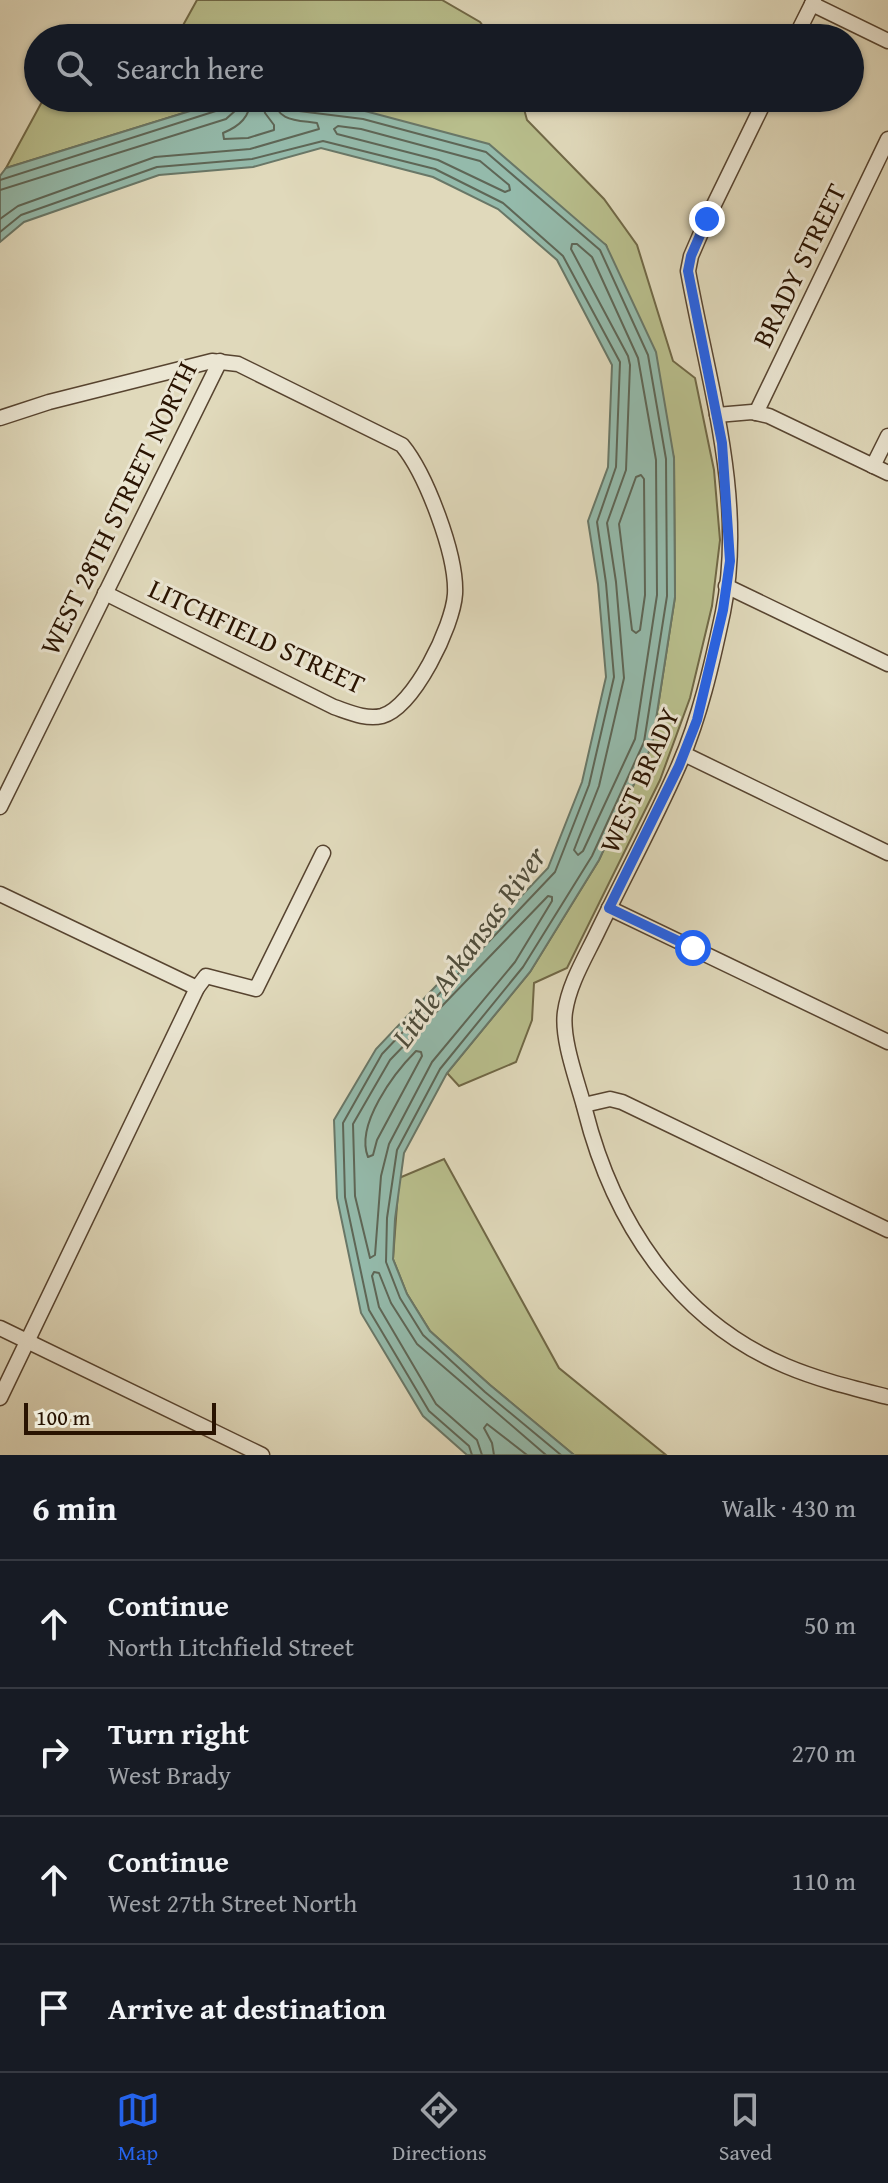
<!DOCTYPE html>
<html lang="en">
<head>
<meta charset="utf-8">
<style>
  body { margin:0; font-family:"Gentium Book Plus",serif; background:#20242c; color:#f1f3f6 }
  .scale { position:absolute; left:24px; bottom:20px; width:192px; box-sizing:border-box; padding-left:8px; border:4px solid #291301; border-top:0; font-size:22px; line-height:28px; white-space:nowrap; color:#291301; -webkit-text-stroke:6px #ebe6d3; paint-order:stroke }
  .stop { position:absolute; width:24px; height:24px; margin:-18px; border:6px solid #2563eb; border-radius:50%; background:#fff }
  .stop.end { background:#2563eb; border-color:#fff; box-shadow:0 2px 8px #0008 }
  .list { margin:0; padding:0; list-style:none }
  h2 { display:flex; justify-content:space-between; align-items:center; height:104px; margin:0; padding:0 32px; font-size:34px }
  h2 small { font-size:26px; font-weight:400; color:#9ea1a6 }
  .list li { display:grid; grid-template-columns:52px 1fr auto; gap:24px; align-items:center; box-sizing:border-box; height:128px; padding:0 32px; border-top:2px solid #363941 }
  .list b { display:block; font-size:30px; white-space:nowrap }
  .list p { margin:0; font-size:26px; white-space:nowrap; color:#9ea1a6 }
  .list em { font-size:26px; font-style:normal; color:#9ea1a6 }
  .icon { flex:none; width:44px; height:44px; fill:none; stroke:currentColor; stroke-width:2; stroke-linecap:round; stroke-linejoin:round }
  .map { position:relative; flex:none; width:888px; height:1455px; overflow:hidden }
  .search { position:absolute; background:#171b24; box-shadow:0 2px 6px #0004; left:24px; right:24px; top:24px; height:88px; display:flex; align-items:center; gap:20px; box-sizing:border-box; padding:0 28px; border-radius:44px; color:#9ea1a6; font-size:30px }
  .sheet { height:616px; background:#171b24 }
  nav { display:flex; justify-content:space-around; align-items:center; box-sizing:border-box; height:112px; border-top:2px solid #363941; background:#171b24; font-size:22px; color:#9ea1a6 }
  nav a { display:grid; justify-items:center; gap:4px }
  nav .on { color:#2563eb }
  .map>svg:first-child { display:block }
</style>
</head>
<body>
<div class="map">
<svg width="888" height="1455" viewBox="0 0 888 1455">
  <rect width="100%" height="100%" fill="#e0d9bb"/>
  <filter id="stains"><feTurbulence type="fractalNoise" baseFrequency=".0025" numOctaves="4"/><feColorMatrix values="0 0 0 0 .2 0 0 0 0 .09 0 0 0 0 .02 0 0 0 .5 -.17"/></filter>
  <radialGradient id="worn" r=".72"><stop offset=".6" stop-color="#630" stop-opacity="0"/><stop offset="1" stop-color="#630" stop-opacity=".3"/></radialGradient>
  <g fill="#b8be8c" stroke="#706846" stroke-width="2">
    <path d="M197,0H442L480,22L492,38H176Z"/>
    <path d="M44,98H232L6,168Z"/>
    <path d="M264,98H521L527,120L604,199L637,245L673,361L695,378L714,470L720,540L712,606L690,698L660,780L567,968L534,983L532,1020L516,1062L459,1086L447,1073L530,972L599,860L652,745L675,597L674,458L606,245L365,111Z"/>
    <path d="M444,1159L559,1368L666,1455H574L490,1385L430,1331L407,1294L393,1259L399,1178Z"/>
  </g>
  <path fill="#94baab" stroke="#697767" stroke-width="2" d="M232,98H264L365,111L489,144L606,245L656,352L674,458L675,597L652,745L599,860L530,972L447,1073L404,1153L395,1219L393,1259L407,1294L430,1331L490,1385L574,1455H467L423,1416L361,1313L337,1198L334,1120L376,1049L548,868L582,782L606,677L598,584L588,521L608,467L612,365L557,260L498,209L433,177L321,148L253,167L159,175L24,222L0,242V176L6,168Z"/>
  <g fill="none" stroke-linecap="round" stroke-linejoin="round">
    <g stroke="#5e6656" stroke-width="2">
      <path d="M251,98C250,117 240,126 223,133L224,139L248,138L274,130V125L265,113L262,98"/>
      <path d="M284,98L286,105L291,110L363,119L486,152L600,250L648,355L666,459L667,596L644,742L592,856L523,967L440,1069L397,1150L387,1218L386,1262L400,1298L423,1335L485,1392L561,1455"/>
      <path d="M338,126L361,129L480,161L509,185L510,190L505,192L438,160L337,134L334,129Z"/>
      <path d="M0,180L222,109L227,105L229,98"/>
      <path d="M0,190L226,119L236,110L239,98"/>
      <path d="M0,219L18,206L155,157L250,149L319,129L317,123C298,120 276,122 274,98"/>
      <path d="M0,232L21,215L157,167L252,159L323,141L435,169L503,203L563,256L620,362L616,467L597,522L606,583L614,677L589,785L555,872L382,1054L343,1123L345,1197L369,1310L429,1411L469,1446L472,1455"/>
      <path d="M572,244H577L592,257L638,358L656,460L657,595L635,739L583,851L578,855L574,850L599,786L624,678L616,582L607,523L626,470L630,365L628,356L571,249Z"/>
      <path d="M641,475L644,479L645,595L640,630L636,633L632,630L619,524L636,477Z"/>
      <path d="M548,896L552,897V901L515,962L432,1062L389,1144L381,1176L375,1255L370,1258L355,1196L353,1124L390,1060Z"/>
      <path d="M416,1051L421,1052L422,1056L377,1140L373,1155L368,1157C355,1125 394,1073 416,1051Z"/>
      <path d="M482,1455L477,1440L436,1404L379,1307L372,1276L374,1272L379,1273L391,1303L417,1344L546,1455"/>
      <path d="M494,1455L492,1443L484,1428L487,1424L527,1455"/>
    </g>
    <g stroke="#574430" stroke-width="17">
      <g id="street">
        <path d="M812,4L888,41"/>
        <path d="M795,38L814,0"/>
        <path d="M766,98L707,219L691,256L688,271C708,382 746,499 723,612C712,664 700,717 679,765C654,822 624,877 597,933C585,958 569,984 565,1012C561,1039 578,1083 585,1110C613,1221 677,1320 786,1366C819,1380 853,1388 888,1397"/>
        <path d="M756,413L888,139"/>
        <path d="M717,415L752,412L769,416L888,473"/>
        <path d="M0,418L49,402L212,361L238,364L402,445C426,474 457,555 455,594C453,626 414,707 382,716C366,720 349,712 334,707L105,593"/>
        <path d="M873,466L888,436"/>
        <path d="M726,586L888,664"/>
        <path d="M684,754L888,853"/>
        <path d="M0,807L220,361"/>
        <path d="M0,894L197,988"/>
        <path d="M609,908L888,1042"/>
        <path d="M584,1105L610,1099L622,1102L888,1230"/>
        <path d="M0,1328L262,1455"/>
        <path d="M0,1398L197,988L206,976L256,989L323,853"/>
      </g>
    </g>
    <use href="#street" stroke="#ebe6d3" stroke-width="14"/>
  </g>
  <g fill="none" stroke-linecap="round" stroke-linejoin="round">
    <path stroke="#2563eb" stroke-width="10" d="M693,948L609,908L679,766L697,720L723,610L730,561L722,443L688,271L691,256L707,219"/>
  </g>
  <g text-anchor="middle" stroke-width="6" stroke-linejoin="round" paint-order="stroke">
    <g font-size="28" fill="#291301" stroke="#ebe6d3">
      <text transform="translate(799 265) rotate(-64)" y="10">BRADY STREET</text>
      <text transform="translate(118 508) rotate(-64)" y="10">WEST 28TH STREET NORTH</text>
      <text transform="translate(257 636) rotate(25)" y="10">LITCHFIELD STREET</text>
      <text transform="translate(639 780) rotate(-66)" y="10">WEST BRADY</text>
    </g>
    <g font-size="30" font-style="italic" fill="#4e4d3c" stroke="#ebe6d3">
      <text transform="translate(469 947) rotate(-54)" y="10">Little Arkansas River</text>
    </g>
  </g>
  <rect width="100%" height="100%" filter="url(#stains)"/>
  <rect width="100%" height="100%" fill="url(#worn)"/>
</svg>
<div class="scale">100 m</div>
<div class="stop" style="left:693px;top:948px"></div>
<div class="stop end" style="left:707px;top:219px"></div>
<div class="search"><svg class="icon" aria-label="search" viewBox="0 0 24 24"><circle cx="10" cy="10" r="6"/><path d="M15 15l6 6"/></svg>Search here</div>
</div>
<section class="sheet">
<h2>6 min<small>Walk · 430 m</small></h2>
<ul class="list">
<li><svg class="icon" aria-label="ahead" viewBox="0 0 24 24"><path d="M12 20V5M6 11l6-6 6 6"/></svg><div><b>Continue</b><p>North Litchfield Street</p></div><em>50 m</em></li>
<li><svg class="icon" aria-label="right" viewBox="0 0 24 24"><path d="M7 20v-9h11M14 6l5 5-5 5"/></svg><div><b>Turn right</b><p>West Brady</p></div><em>270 m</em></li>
<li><svg class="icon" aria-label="ahead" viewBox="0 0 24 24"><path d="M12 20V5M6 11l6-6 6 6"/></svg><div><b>Continue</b><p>West 27th Street North</p></div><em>110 m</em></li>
<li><svg class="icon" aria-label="arrive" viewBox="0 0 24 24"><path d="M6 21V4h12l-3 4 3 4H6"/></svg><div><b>Arrive at destination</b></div></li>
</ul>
</section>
<nav>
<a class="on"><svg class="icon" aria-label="map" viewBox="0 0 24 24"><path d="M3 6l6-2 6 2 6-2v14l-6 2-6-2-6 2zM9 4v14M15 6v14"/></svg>Map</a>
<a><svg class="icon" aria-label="directions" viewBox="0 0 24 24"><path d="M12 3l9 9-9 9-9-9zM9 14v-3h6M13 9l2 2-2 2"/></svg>Directions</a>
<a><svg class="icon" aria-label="saved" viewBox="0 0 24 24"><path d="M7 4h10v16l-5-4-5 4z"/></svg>Saved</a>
</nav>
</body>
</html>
